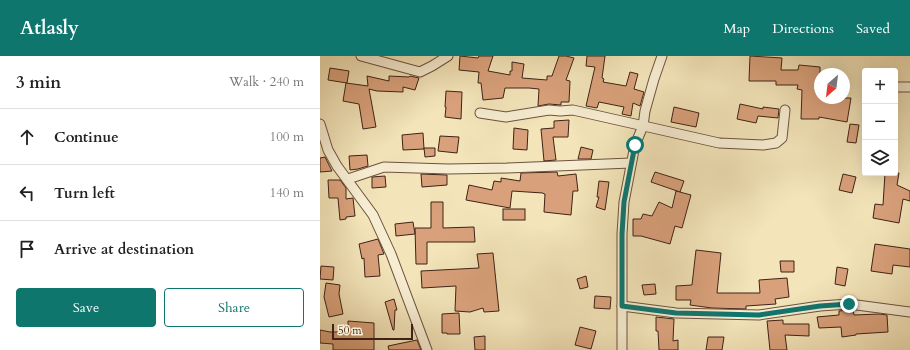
<!DOCTYPE html>
<html lang="en">
<head>
<meta charset="utf-8">
<style>
  body { margin:0; font-family:Cardo,serif; background:#f2f2f2; color:#222 }
  .controls { position:absolute; right:12px; top:12px; display:grid; overflow:hidden; border-radius:4px; box-shadow:0 4px 16px #0002 }
  .controls button { width:36px; height:36px; display:grid; place-items:center; padding:0; border:0; border-bottom:1px solid #e0e0e0; background:#fff; color:#222; font:20px sans-serif }
  .compass { position:absolute; left:494px; top:12px; width:36px; height:36px; border-radius:50%; background:#fff; box-shadow:0 4px 16px #0002; rotate:208deg }
  .scale { position:absolute; left:12px; bottom:10px; width:81px; box-sizing:border-box; padding-left:4px; border:2px solid #402216; border-top:0; font-size:11px; line-height:14px; white-space:nowrap; color:#402216; -webkit-text-stroke:3px #f7edd2; paint-order:stroke }
  .stop { position:absolute; width:12px; height:12px; margin:-9px; border:3px solid #0f766e; border-radius:50%; background:#fff }
  .stop.end { background:#0f766e; border-color:#fff; box-shadow:0 1px 4px #0008 }
  .list { margin:0; padding:0; list-style:none }
  h2 { display:flex; justify-content:space-between; align-items:center; height:52px; margin:0; padding:0 16px; font-size:17px }
  h2 small { font-size:13px; font-weight:400; color:#767676 }
  .list li { display:grid; grid-template-columns:26px 1fr auto; gap:12px; align-items:center; box-sizing:border-box; height:56px; padding:0 16px; border-top:1px solid #e0e0e0 }
  .list b { display:block; font-size:15px; white-space:nowrap }
  .list em { font-size:13px; font-style:normal; color:#767676 }
  .actions { display:flex; gap:8px; padding:12px 16px }
  .actions a { flex:1; padding:9px 0; border:1px solid #0f766e; border-radius:4px; text-align:center; font-size:14px; color:#0f766e }
  .actions .main { background:#0f766e; color:#fff }
  .icon { flex:none; width:22px; height:22px; fill:none; stroke:currentColor; stroke-width:2; stroke-linecap:round; stroke-linejoin:round }
  .map { position:relative; flex:none; width:590px; height:294px; overflow:hidden }
  header { display:flex; align-items:center; gap:24px; box-sizing:border-box; height:56px; padding:0 20px; background:#0f766e; color:#fff }
  header strong { font-size:19px }
  nav { display:flex; gap:22px; margin-inline-start:auto; font-size:14px }
  main { display:flex }
  aside { flex:1; background:#fff }
  .map>svg:first-child { display:block }
</style>
</head>
<body>
<header>
<strong>Atlasly</strong>
<nav><a>Map</a><a>Directions</a><a>Saved</a></nav>
</header>
<main>
<aside>
<h2>3 min<small>Walk · 240 m</small></h2>
<ul class="list">
<li><svg class="icon" aria-label="ahead" viewBox="0 0 24 24"><path d="M12 20V5M6 11l6-6 6 6"/></svg><div><b>Continue</b></div><em>100 m</em></li>
<li><svg class="icon" aria-label="left" viewBox="0 0 24 24"><path d="M17 20v-9H6M10 6l-5 5 5 5"/></svg><div><b>Turn left</b></div><em>140 m</em></li>
<li><svg class="icon" aria-label="arrive" viewBox="0 0 24 24"><path d="M6 21V4h12l-3 4 3 4H6"/></svg><div><b>Arrive at destination</b></div></li>
</ul>
<div class="actions"><a class="main">Save</a><a>Share</a></div>
</aside>
<div class="map">
<svg width="590" height="294" viewBox="0 0 590 294">
  <rect width="100%" height="100%" fill="#f3e4b9"/>
  <filter id="stains"><feTurbulence type="fractalNoise" baseFrequency=".005" numOctaves="4"/><feColorMatrix values="0 0 0 0 .2 0 0 0 0 .09 0 0 0 0 .02 0 0 0 .5 -.17"/></filter>
  <radialGradient id="worn" r=".72"><stop offset=".6" stop-color="#630" stop-opacity="0"/><stop offset="1" stop-color="#630" stop-opacity=".3"/></radialGradient>
  <g fill="#d9a17b" stroke="#402216">
    <path d="M140,0L158,2L159,0H173L168,15L190,19V15H192V6L204,8L202,22L227,24V20H232L239,0H246L254,2L246,24L250,25L249,46H241V49L229,48L218,50L219,33L209,32H185L183,42L163,44L161,27H158L159,16L139,14Z"/>
    <path d="M267,0H285L282,22L284,23L283,26L306,30L310,16L318,18L314,33L324,36L320,50L313,47L311,60L302,58L304,51L279,46L277,52L266,50L275,11L266,10Z"/>
    <path d="M430,0L462,2L461,14H478L479,9L500,11V42H531L527,66L499,61V63H481L482,34L477,33L478,29H456V25H429Z"/>
    <path d="M10,12L29,15L27,27L8,24Z"/>
    <path d="M47,20L69,25V20L89,21L90,20L99,22L95,34L83,31V36L57,35L49,33L56,71L43,73L39,48L23,45L26,27L48,30Z"/>
    <path d="M126,35L142,36L141,63L125,61L126,51H125Z"/>
    <path d="M420,48L443,53V51L459,53L458,62L438,60L436,67L417,63Z"/>
    <path d="M354,51L379,57L376,71L351,66Z"/>
    <path d="M249,64L248,81H233L236,104L224,105L221,73L234,72V65Z"/>
    <path d="M530,68L539,69L536,87L527,86Z"/>
    <path d="M194,72L208,74L207,94L193,93Z"/>
    <path d="M103,77L104,93L83,94L82,79Z"/>
    <path d="M120,80L139,81L137,97L118,95Z"/>
    <path d="M261,91L273,94L271,103H258Z"/>
    <path d="M104,92H115V100L105,101Z"/>
    <path d="M47,99L48,110L38,113L30,114L29,100Z"/>
    <path d="M5,101L12,115L0,116V102Z"/>
    <path d="M237,116L238,120L256,118L258,135H253L251,159L224,156L225,138H224L223,137L192,135L190,152L146,144L149,129L172,134L174,125L181,126V122L200,125L201,117Z"/>
    <path d="M335,116L364,125L360,136L331,126Z"/>
    <path d="M565,117H579L577,129L590,135V145L583,143L579,167L553,162L555,148L563,149Z"/>
    <path d="M101,118L127,119V129L102,131Z"/>
    <path d="M523,118L536,121L532,137L519,134Z"/>
    <path d="M65,120L66,131L52,132V121Z"/>
    <path d="M8,124H20L26,132V143L33,142L35,160L26,161V163L20,164L18,142H9Z"/>
    <path d="M279,125L289,126L285,154L276,151L279,141H277Z"/>
    <path d="M356,135L371,139L362,172L355,170L350,188L321,180H313V163H321L323,158L332,160L339,146L352,152Z"/>
    <path d="M111,146H123V172L154,171L155,186H107V208H96L95,172H111Z"/>
    <rect x="183" y="153" width="22" height="11"/>
    <path d="M93,166L95,178L76,180L75,168Z"/>
    <path d="M58,183L64,198L58,199L60,220L45,221L44,202L42,203L39,188Z"/>
    <path d="M555,188L590,193V211L573,209L572,218L551,215Z"/>
    <path d="M376,194L401,197L397,237H440L439,224L467,222L469,241L455,243L456,248L426,250V253L392,252L370,249L371,244H356V230L372,229Z"/>
    <path d="M173,197L179,255L164,256L163,252L150,256L135,255L136,230L102,232L101,215L159,212L157,198Z"/>
    <path d="M460,205H474V216H461Z"/>
    <path d="M1,210L14,211L13,224L0,223Z"/>
    <path d="M517,211L528,213L525,230L515,228Z"/>
    <path d="M266,220L268,231L260,233L257,223Z"/>
    <path d="M6,227L20,229L19,238L23,258L9,261L4,241Z"/>
    <path d="M335,228L336,238L324,239L322,229Z"/>
    <path d="M275,240L291,241L290,253L274,252Z"/>
    <path d="M74,243L77,254H75L74,274H73L65,246Z"/>
    <path d="M529,254L533,255L534,259L560,258L567,259L568,276L536,278V279L522,281L521,271L499,272L497,261L519,259V255Z"/>
    <path d="M139,257L140,278H127V277H122V258Z"/>
    <path d="M336,261L354,263L353,285L358,284V294H339L338,275H336Z"/>
    <path d="M463,264V268H489V280L465,279L467,294H450L447,265Z"/>
    <path d="M28,265L54,267V294H13V288L0,287V274L10,276H28Z"/>
    <path d="M260,271L276,275L271,293L255,289Z"/>
    <path d="M165,280V294H155L154,281Z"/>
    <path d="M388,281H404L402,294H386Z"/>
    <path d="M97,284L101,294H69L68,290Z"/>
  </g>
  <g fill="none" stroke-linecap="round" stroke-linejoin="round">
    <g stroke="#6d523f" stroke-width="11">
      <g id="street">
        <path d="M41,0L100,16L112,10L128,0"/>
        <path d="M575,31H590"/>
        <path d="M160,57L186,61L229,54L240,55L253,54L399,87L443,89L456,87L462,82L465,54"/>
        <path d="M0,68L8,94L17,110L53,159L71,198L107,294"/>
        <path d="M28,123L64,111L128,113L187,112L311,107"/>
        <path d="M302,250L356,257L439,259L500,250L529,248L590,256"/>
        <path d="M302,294V178L304,146L315,89L323,70L325,55L334,23L342,0"/>
      </g>
    </g>
    <use href="#street" stroke="#f7edd2" stroke-width="9"/>
  </g>
  <g fill="none" stroke-linecap="round" stroke-linejoin="round">
    <path stroke="#0f766e" stroke-width="5" d="M315,89L304,146L302,178V250L356,257L439,259L500,250L529,248"/>
  </g>
  <rect width="100%" height="100%" filter="url(#stains)"/>
  <rect width="100%" height="100%" fill="url(#worn)"/>
</svg>
<div class="controls">
<button>+</button>
<button>−</button>
<button><svg class="icon" aria-label="layers" viewBox="0 0 24 24"><path d="M12 4l9 5-9 5-9-5zM3 14l9 5 9-5"/></svg></button>
</div>
<svg class="compass" viewBox="-18 -18 36 36"><path d="M0-13l5 13h-10z" fill="#e53935"/><path d="M0 13l5-13h-10z" fill="#767676"/></svg>
<div class="scale">50 m</div>
<div class="stop" style="left:315px;top:89px"></div>
<div class="stop end" style="left:529px;top:248px"></div>
</div>
</main>
</body>
</html>
